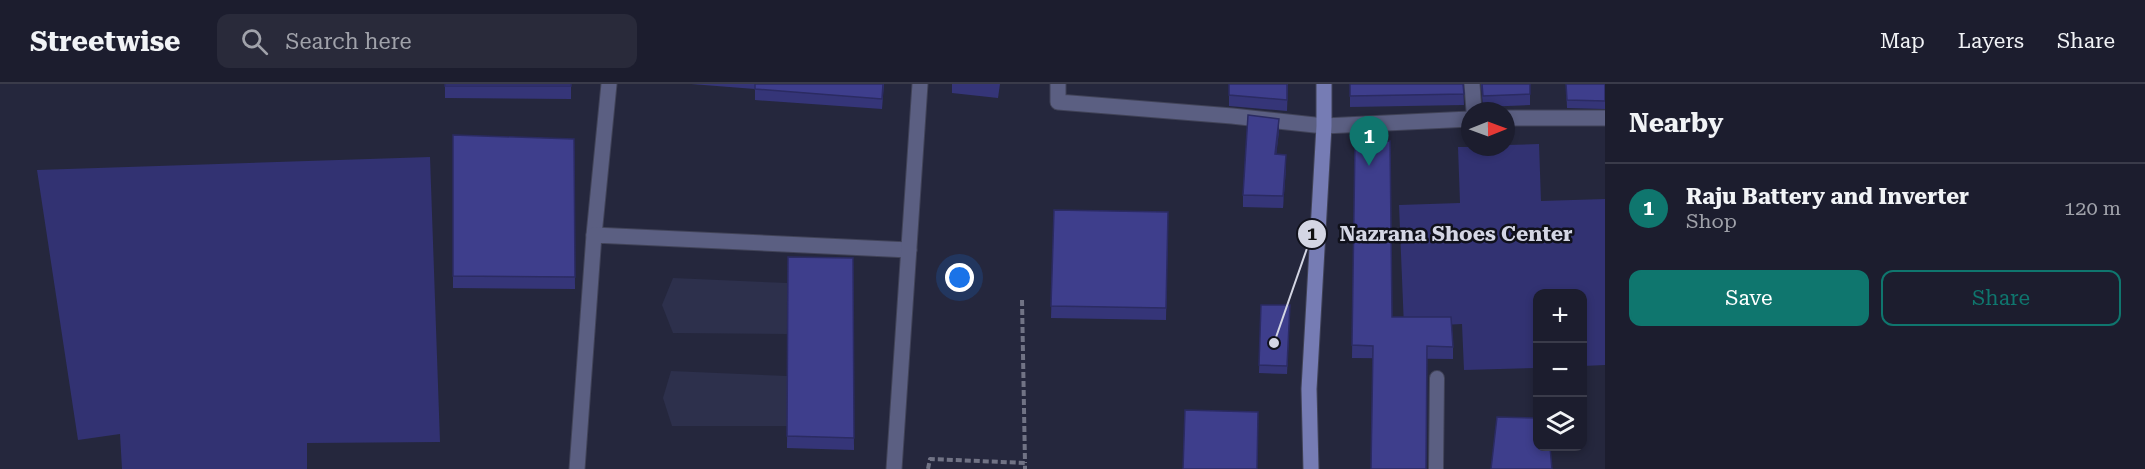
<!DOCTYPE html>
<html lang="en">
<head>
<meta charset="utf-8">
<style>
  body { margin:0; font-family:"Roboto Serif",serif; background:#292a3a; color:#f1f3f6 }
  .controls { position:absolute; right:18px; bottom:18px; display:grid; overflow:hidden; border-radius:12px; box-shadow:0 3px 9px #0003 }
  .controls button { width:54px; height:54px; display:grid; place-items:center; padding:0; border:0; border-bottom:2px solid #3a3b4a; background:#1c1d2e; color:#f1f3f6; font:30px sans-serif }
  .compass { position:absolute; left:1461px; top:18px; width:54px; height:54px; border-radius:50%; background:#1c1d2e; box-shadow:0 3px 9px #0003; rotate:89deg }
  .you { position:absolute; left:960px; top:194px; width:21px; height:21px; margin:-15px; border:4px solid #fff; border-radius:50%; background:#1a73e8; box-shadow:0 0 0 9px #1a73e833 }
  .badge { display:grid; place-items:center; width:39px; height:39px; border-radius:50%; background:#0f766e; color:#fff; font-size:20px; font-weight:700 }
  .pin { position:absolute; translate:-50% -50px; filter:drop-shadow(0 2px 3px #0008) }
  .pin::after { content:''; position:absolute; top:32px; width:21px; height:18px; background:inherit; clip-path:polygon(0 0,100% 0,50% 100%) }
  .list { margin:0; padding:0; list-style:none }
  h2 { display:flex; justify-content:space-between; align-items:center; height:78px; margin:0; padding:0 24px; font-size:26px }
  h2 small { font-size:20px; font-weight:400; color:#a0a2aa }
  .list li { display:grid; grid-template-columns:39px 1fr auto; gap:18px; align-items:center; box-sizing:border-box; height:90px; padding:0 24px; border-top:2px solid #3a3b4a }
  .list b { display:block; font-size:22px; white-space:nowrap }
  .list p { margin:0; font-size:20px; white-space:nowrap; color:#a0a2aa }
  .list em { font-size:20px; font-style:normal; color:#a0a2aa }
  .actions { display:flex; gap:12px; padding:18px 24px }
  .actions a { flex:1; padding:14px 0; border:2px solid #0f766e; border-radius:12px; text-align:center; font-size:21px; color:#0f766e }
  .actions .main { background:#0f766e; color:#fff }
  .icon { flex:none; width:33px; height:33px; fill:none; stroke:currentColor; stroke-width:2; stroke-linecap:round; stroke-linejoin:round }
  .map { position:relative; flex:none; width:1605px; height:385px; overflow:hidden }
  header { display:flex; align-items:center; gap:36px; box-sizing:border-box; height:84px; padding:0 30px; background:#1c1d2e; border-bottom:2px solid #3a3b4a }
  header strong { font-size:28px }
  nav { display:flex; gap:33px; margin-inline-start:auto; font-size:21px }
  .search { width:420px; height:54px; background:#292a3a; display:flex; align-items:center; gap:15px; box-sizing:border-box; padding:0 21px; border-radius:12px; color:#a0a2aa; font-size:22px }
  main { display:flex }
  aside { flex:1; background:#1c1d2e }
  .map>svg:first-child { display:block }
</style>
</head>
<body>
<header>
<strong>Streetwise</strong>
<div class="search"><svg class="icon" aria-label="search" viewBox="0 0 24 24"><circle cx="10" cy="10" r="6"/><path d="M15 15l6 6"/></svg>Search here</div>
<nav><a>Map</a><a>Layers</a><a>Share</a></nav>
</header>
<main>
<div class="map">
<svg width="1605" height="385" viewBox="0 0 1605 385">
  <rect width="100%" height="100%" fill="#25273d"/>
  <g fill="#2d304c">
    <path d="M673,194L787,199V250L673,249L662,221Z"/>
    <path d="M671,287L787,292V342H672L663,314Z"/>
  </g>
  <g fill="#323272">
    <path d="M1539,60L1541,117L1605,115V281L1583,282L1582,210H1538L1537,284L1464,286L1462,240L1404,243L1399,121L1460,119L1458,63H1506V61Z"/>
    <path d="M430,73L440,358L307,359V385H122L120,350L78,356L37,86Z"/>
  </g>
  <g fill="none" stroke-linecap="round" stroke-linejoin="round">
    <g stroke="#414358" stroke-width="16">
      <path id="lane" d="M1436,385L1437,294"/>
    </g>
    <g stroke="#414358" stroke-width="17">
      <g id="street">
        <path d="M1058,0V18L1232,32L1324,42L1470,35"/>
        <path d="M1472,0L1474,27"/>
        <path d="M1506,34H1605"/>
        <path d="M594,151L609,0"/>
        <path d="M577,385L594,151L909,166"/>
        <path d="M894,385L920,0"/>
      </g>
    </g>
    <g stroke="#414358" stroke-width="17">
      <path id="secondary" d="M1311,385L1309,305L1324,42V0"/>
    </g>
    <g stroke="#717385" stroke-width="4" stroke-dasharray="6 3" stroke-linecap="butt">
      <path d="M1022,216L1025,379"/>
      <path d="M928,385L930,375L1025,379V385"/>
    </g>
    <use href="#lane" stroke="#5b5f82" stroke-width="14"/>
    <use href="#street" stroke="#5b5f82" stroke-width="15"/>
    <use href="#secondary" stroke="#767cb4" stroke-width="15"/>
  </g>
  <g fill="#353578">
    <path d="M445,0H571V15L445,14Z"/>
    <path d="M691,0H884L882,25L755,16V5Z"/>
    <path d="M952,0H1000L998,14L952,9Z"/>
    <path d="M1229,0H1288L1287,27L1229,22Z"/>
    <path d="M1350,0H1463L1464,21L1350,23Z"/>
    <path d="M1481,0H1530V21L1483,23Z"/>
    <path d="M1566,0H1605V25L1567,24Z"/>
    <path d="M1279,47L1276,71L1286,84L1283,124L1243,123V111Z"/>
    <path d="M453,51L574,55L575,205L453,204Z"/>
    <path d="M1355,58L1392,233L1453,263V275L1352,274Z"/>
    <path d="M1054,126L1168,128L1166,236L1051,234Z"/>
    <path d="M788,173L853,174L854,366L787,364Z"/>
    <path d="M1261,221L1290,228L1287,290L1259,289Z"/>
  </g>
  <g fill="#2b2b62">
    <path d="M1279,35V47L1275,83V70Z"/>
    <path d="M1286,71V84L1283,124V112Z"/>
  </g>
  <g fill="#3e3e8c" stroke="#2b2b62" stroke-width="1.5">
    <rect x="445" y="0" width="126" height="2"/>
    <path d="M755,0H883L882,15L755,5Z"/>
    <path d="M1229,0H1287V16L1229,11Z"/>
    <path d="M1350,0H1463L1464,10L1350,12Z"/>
    <path d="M1482,0H1530V10L1483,12Z"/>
    <path d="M1566,0H1605V17L1567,16Z"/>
    <path d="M1248,31L1279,35L1275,70L1286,71L1283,112L1243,111Z"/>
    <path d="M453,51L574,55L575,193L453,192Z"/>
    <path d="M1390,57L1392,233H1451L1453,263L1427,262L1426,385H1371L1373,262L1352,261L1355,58Z"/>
    <path d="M1054,126L1168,128L1166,224L1051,222Z"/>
    <path d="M788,173L853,174L854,354L787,352Z"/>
    <path d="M1261,221H1290L1287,282L1259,281Z"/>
    <path d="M1185,326L1258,328L1257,385H1183Z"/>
    <path d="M1497,333L1538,334V363H1550L1552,385H1491Z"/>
  </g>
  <path fill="none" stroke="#d4d6e4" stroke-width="2" d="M1274 259L1312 150"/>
  <g fill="#d4d6e4" stroke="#10111b" stroke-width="2">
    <circle cx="1274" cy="259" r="6"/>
    <circle cx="1312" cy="150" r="15"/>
  </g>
  <g font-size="18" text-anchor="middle" font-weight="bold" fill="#111">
    <text x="1312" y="156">1</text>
  </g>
  <g font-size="21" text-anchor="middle" font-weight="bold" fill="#d4d6e4" stroke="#10111b" stroke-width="5" stroke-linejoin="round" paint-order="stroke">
    <text x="1456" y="157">Nazrana Shoes Center</text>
  </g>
</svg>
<div class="controls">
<button>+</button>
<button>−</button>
<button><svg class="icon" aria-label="layers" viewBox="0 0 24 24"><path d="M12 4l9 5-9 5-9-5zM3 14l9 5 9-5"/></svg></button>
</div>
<svg class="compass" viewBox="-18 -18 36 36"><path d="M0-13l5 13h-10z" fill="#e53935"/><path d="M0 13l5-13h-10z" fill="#a0a2aa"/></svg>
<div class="you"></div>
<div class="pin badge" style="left:1369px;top:82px">1</div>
</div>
<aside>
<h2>Nearby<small></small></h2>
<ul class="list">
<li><span class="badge">1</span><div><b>Raju Battery and Inverter</b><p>Shop</p></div><em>120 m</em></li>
</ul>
<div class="actions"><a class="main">Save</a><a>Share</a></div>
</aside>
</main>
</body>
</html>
